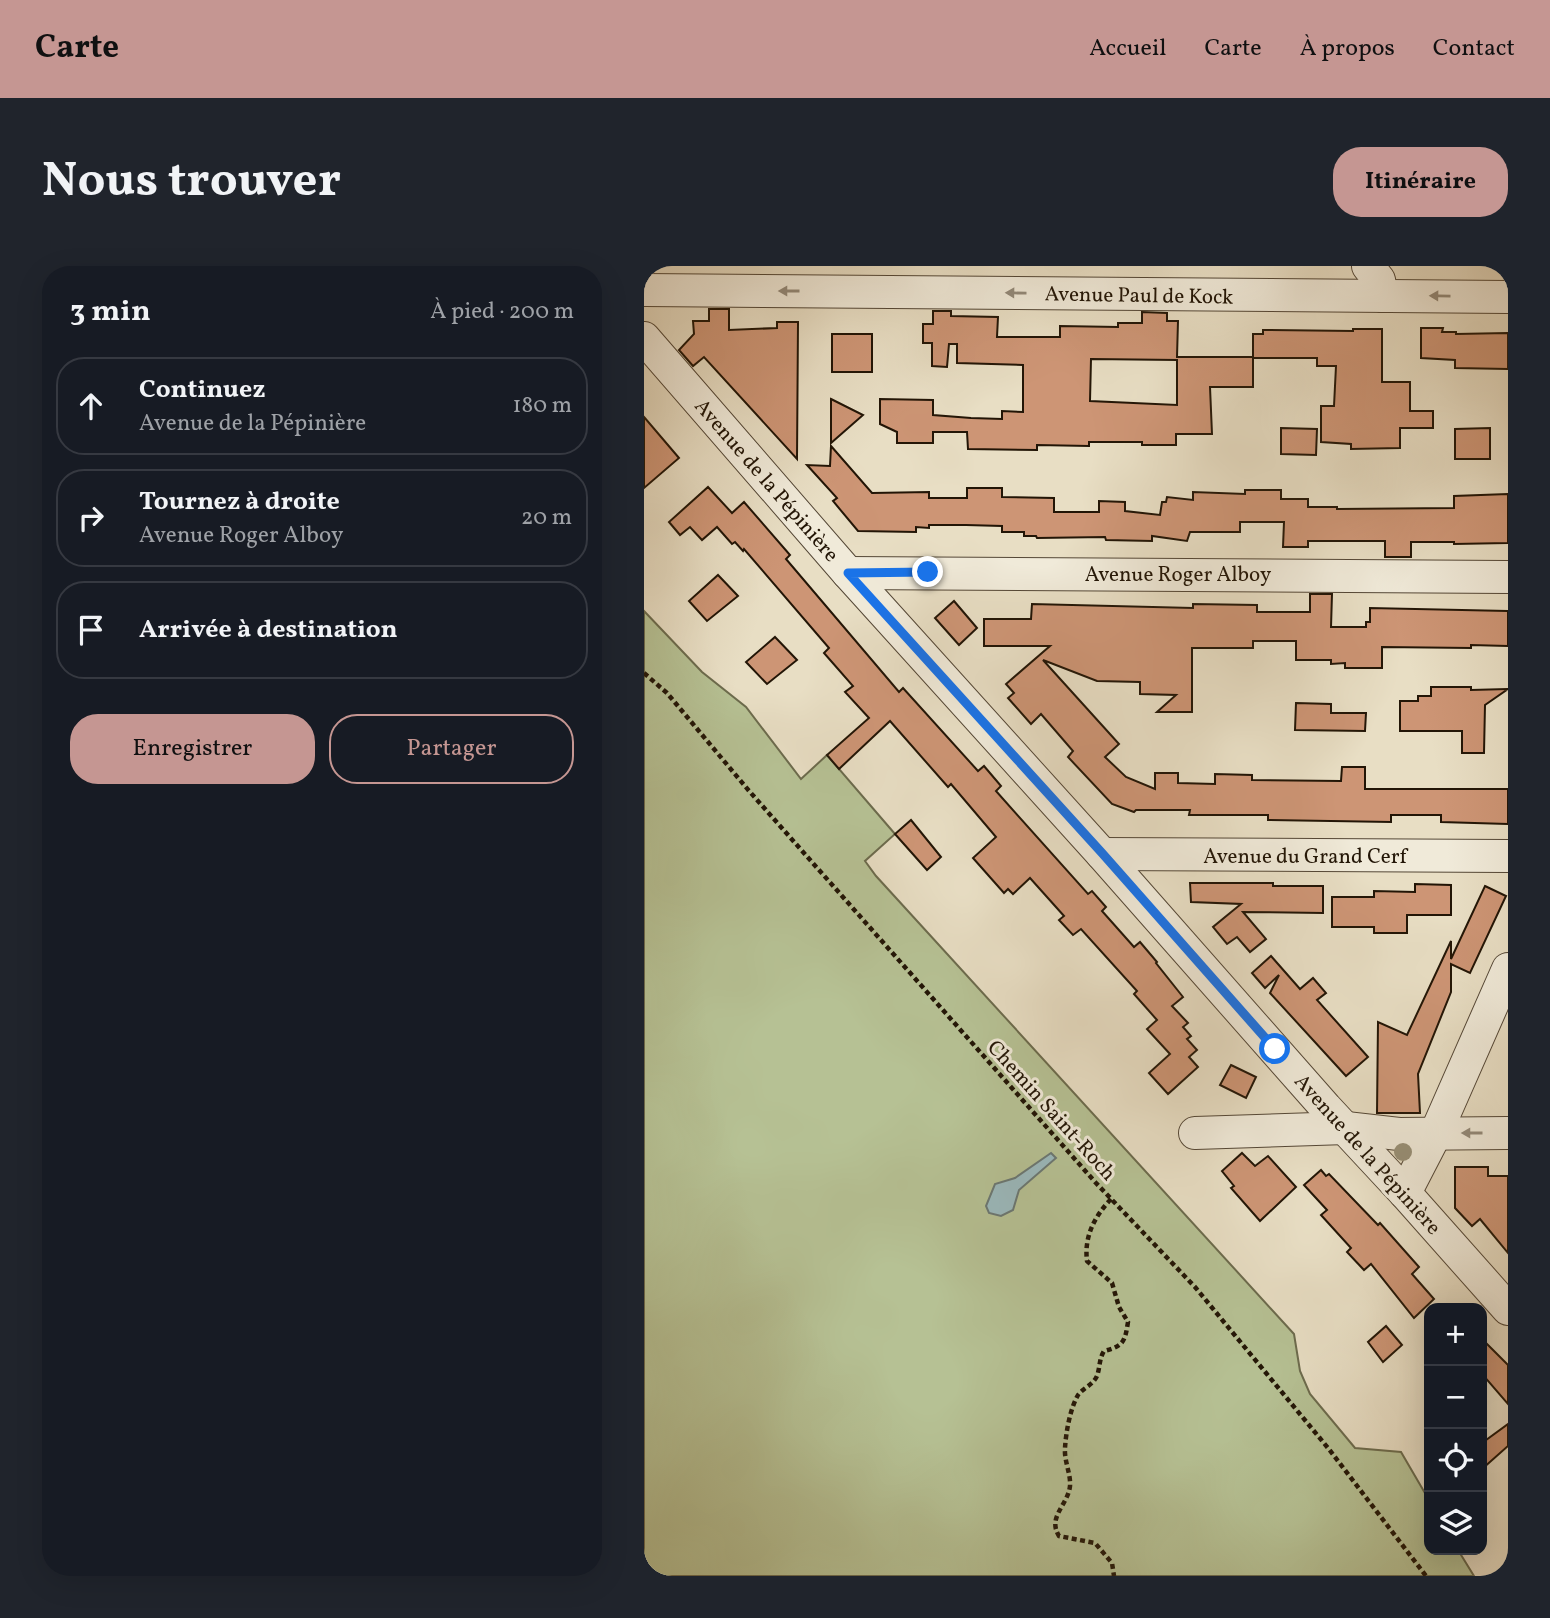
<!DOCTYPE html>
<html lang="fr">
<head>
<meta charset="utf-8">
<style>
  body { margin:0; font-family:Vollkorn,serif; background:#20242c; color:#f1f3f6 }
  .controls { position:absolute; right:21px; bottom:21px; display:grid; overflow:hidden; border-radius:14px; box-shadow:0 7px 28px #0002 }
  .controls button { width:63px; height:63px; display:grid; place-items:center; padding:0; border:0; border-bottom:2px solid #363941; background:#171b24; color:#f1f3f6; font:35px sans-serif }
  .stop { position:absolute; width:21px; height:21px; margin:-16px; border:5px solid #1a73e8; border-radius:50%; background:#fff }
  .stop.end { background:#1a73e8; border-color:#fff; box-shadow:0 2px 7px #0008 }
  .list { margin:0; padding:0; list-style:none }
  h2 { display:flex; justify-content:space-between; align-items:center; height:91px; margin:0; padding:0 28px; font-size:30px }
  h2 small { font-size:23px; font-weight:400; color:#9ea1a6 }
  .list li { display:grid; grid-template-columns:46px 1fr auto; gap:21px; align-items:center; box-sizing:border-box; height:98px; margin:0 14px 14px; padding:0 14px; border:2px solid #363941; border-radius:28px }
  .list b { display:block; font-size:26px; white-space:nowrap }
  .list p { margin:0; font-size:23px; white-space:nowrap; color:#9ea1a6 }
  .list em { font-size:23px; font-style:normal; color:#9ea1a6 }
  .actions { display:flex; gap:14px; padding:21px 28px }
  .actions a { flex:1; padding:16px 0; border:2px solid #c59692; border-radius:28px; text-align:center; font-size:24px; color:#c59692 }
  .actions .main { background:#c59692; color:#111 }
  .icon { flex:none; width:38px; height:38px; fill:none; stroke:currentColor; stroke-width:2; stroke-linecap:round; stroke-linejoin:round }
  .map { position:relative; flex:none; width:864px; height:1310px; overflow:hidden; border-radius:28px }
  header { display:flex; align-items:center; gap:42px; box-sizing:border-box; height:98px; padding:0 35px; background:#c59692; color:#111 }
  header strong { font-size:33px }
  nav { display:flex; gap:38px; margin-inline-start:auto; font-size:24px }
  .intro { display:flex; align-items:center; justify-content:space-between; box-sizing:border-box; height:168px; padding:0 42px }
  h1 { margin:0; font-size:49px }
  .button { padding:18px 32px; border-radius:28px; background:#c59692; color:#111; font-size:24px; font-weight:700 }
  main { display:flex; gap:42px; padding:0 42px }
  aside { flex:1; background:#171b24; border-radius:28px; box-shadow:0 7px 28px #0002 }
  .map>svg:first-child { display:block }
</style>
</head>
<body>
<header>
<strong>Carte</strong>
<nav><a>Accueil</a><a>Carte</a><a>À propos</a><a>Contact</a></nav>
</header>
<div class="intro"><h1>Nous trouver</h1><a class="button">Itinéraire</a></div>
<main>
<aside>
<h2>3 min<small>À pied · 200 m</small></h2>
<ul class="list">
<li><svg class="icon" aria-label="ahead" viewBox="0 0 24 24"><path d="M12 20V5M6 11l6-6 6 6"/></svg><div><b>Continuez</b><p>Avenue de la Pépinière</p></div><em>180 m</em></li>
<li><svg class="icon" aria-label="right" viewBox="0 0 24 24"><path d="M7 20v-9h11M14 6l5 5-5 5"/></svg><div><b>Tournez à droite</b><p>Avenue Roger Alboy</p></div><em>20 m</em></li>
<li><svg class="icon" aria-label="arrive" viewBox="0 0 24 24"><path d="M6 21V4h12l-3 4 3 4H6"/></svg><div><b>Arrivée à destination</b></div></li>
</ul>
<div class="actions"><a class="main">Enregistrer</a><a>Partager</a></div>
</aside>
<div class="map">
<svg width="864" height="1310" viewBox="0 0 864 1310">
  <rect width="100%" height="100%" fill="#e8dec4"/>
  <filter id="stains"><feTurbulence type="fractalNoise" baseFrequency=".00286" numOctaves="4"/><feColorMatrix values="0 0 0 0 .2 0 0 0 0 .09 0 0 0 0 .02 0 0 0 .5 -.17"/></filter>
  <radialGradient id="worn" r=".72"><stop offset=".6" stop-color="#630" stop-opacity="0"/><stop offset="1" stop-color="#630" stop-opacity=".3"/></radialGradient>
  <path fill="#b6c194" stroke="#6c6b4d" stroke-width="2" d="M0,345L58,406L102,441L157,513L183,489L251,568L221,595L232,610L650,1068L656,1105L666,1128L711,1182L757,1186L785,1234V1284H814L830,1310H0Z"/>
  <path fill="#9bbabe" stroke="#6b7874" stroke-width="2" d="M407,887L412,892L375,924L369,944L357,950L345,947L342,940L351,918L371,912Z"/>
  <g fill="#cd9575" stroke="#221506" stroke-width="2" fill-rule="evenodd">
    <path d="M65,43H85V64L133,62V56H154L153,193L60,91L49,100L35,84L50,68L49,55H65Z"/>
    <path d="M289,45H307V50L354,51L353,71H416V60L474,61V57H498V46L523,47V55H534L533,91H609V68H619V64L709,65V63H738V116H766V145H789V162H756V182L707,183V178L677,176V140H690L692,100H673V92H609V121H566L568,168H532V179H498V176H445V180L393,179V184L324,183L323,166H289V177H253V166L236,158V133L289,134V149L327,152L358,153V145L379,146V99L313,97V78H305L303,101L288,100V77H279V58H289ZM447,93L533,94V139L446,135Z"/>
    <path d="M777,62H799L798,66H812V68L864,67V103L811,102V94L777,92Z"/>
    <rect x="188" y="68" width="40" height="38"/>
    <path d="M187,133L219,149L187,177Z"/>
    <path d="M0,151L35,192L0,222Z"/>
    <path d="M637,162L673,163L672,189L637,188Z"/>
    <path d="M846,162V193H811V163Z"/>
    <path d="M187,180L228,227L285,226V232H323V222H358V231L410,232V246H455V235L481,236V245L516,249L518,236H522L523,231L549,234V226L601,228V224H637V233H664V241H693V243L810,242V230L864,228V277L810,278V276H767V291H741V275H664V281H639L640,256H596V266H546L543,275L508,270V275L462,274L461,271L393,272L392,270H380V266H358V260L322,259H285V262L272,261V266L214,265L189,235L193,232L163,199L186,200Z"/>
    <path d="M64,221L88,247L100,236L146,289L142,293L255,426L259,422L334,505L340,500L357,520L352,525L444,628L448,625L462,641L458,645L490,681L496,676L513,696L512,697L539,731L528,740L544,757L539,761L547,770L543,773L553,784L545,791L554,801L524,828L505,807L526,788L503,763L513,754L490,728L493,725L437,663L429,669L415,654L420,650L386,612L369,628L364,623L360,627L329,592L352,571L307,518L304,521L246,455L195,503L183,489L225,452L201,426L209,420L180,387L185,382L100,283L99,285L91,276L88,278L73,261L58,274L46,261L36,269L25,256Z"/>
    <path d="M74,309L94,330L63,355L45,335Z"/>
    <path d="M666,328H688L687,361H722V356H726V342L864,345V380L827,379V382L738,381V402H701V397L687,398V394H652V375H609V382H548V446H513L532,429L496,428V416L453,415L399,394L475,478L461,491L482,511L511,523V507H534V517L571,518V508L608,509V514L697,515L698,501H721V523H864V558L797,556V549H747V556L624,554V549H545L546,544H492L490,546L468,538L424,491L429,485L397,448L387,458L364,432L370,427L362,418L406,380H340V353H387L388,338L549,342V338L613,339V346H666Z"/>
    <path d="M310,335L333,362L315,379L291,352Z"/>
    <path d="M131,371L153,394L123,418L102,396Z"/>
    <path d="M787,421H827V424L864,423L841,439L840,487H818V465H756V435H774V430H787Z"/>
    <path d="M652,437L687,438V447H722L721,465L651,464Z"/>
    <path d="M267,554L297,591L283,604L251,568Z"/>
    <path d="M546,617H629V620H679V647L599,646L622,673L606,686L593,671L583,678L569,661L597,638L547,636Z"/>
    <path d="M771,618L807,619V649H763V667H730V661H688V631H730V625L771,626Z"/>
    <path d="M841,620L862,630L826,707L807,698V726L774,808L776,847H733L734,756L763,769L807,675V693Z"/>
    <path d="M627,690L656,723L669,712L682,727L673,734L724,791L702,810L626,727L635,709L621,722L608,707Z"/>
    <path d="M587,799L612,811L602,832L576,819Z"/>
    <path d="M598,887L611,900L624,890L652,921L616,955L587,922L590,920L578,905Z"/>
    <path d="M811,901H844V910H864V987L836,953L828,960L811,942Z"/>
    <path d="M677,904L682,910L685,908L734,959L736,957L775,1001L768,1008L790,1033L770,1052L727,998L720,1004L703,986L707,982L677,949L683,944L660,919Z"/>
    <path d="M742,1060L758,1079L739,1096L724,1076Z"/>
    <path d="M838,1073L864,1099V1138L838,1108Z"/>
    <path d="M864,1158V1180L838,1203V1177Z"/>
  </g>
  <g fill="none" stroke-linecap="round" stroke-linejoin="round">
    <g stroke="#544736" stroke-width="34">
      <g id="minor">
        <path d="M724,0L735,14L738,30"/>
        <path d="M0,24L864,31"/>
        <path d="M0,72L204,307L458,588L682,842L761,927L864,1043"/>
        <path d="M204,307L864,311"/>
        <path d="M458,588L864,590"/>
        <path d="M551,867L702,862L755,868L864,867"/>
        <path d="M761,927L791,869L864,703"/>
      </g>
    </g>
    <g stroke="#221506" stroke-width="4.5" stroke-dasharray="5 3.5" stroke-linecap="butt">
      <path d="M0,407L23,427L106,526L452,917L551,1021L684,1182L782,1310"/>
      <path d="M467,933C450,951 440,971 443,995L468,1017L475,1041L484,1056C481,1075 480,1080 460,1085C455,1093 456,1102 453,1110C449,1119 439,1122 434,1129C426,1143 422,1166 421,1182C420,1195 427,1208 426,1220C424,1239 403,1251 415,1270L451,1277L468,1297L470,1310"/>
    </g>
    <use href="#minor" stroke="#f0ead9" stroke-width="32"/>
  </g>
  <circle fill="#989077" cx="759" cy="886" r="9"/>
  <defs><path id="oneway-solid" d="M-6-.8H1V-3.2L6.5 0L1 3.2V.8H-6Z" transform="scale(1.75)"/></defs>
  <g fill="#938a7a">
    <use href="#oneway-solid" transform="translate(145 25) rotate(-180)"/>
    <use href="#oneway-solid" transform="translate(372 27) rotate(-179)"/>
    <use href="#oneway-solid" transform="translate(796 30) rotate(-179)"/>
    <use href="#oneway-solid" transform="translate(828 867) rotate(180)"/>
  </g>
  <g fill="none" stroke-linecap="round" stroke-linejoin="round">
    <path stroke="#1a73e8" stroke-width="9" d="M284,306L204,307L458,587L631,783"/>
  </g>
  <g text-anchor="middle" stroke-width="6" stroke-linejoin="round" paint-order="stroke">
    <g font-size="21" fill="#221506" stroke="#f0ead9">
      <text transform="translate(495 29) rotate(1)" y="7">Avenue Paul de Kock</text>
      <text transform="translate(123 214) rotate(49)" y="7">Avenue de la Pépinière</text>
      <text x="534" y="315">Avenue Roger Alboy</text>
      <text x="661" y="597">Avenue du Grand Cerf</text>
      <text transform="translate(408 844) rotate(48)" y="7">Chemin Saint-Roch</text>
      <text transform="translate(724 888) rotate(48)" y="7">Avenue de la Pépinière</text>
    </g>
  </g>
  <rect width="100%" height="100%" filter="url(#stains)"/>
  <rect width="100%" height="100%" fill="url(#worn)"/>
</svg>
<div class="controls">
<button>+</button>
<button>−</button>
<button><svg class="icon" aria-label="locate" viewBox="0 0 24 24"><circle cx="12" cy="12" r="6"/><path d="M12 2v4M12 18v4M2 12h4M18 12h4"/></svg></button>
<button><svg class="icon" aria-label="layers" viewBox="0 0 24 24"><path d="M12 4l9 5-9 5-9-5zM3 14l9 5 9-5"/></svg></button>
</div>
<div class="stop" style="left:631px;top:783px"></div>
<div class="stop end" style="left:284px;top:306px"></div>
</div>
</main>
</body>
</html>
